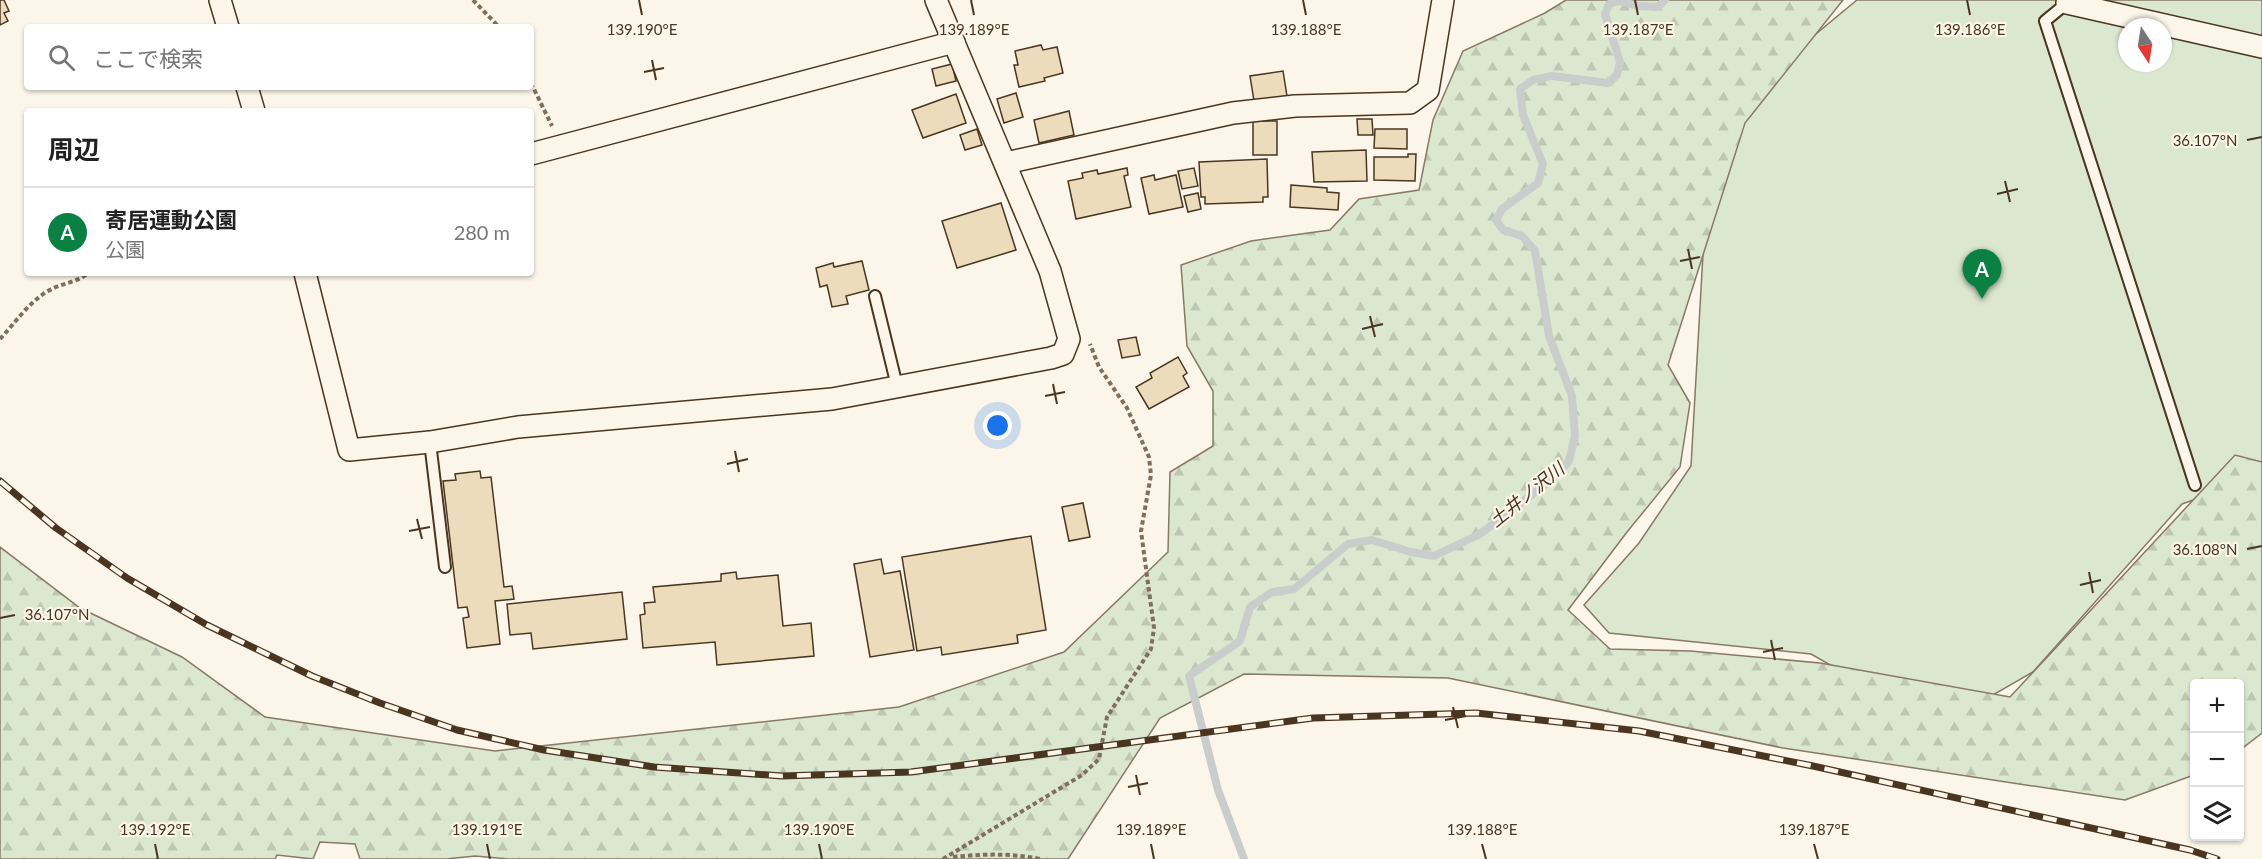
<!DOCTYPE html>
<html lang="ja">
<head>
<meta charset="utf-8">
<style>
  body { margin:0; font-family:Lato,"Noto Sans JP",sans-serif; background:#f6f6f6; color:#222 }
  .controls { position:absolute; right:18px; bottom:18px; display:grid; overflow:hidden; border-radius:6px; box-shadow:0 2px 4px #0004 }
  .controls button { width:54px; height:54px; display:grid; place-items:center; padding:0; border:0; border-bottom:2px solid #e0e0e0; background:#fff; color:#222; font:30px sans-serif }
  .compass { position:absolute; left:2118px; top:18px; width:54px; height:54px; border-radius:50%; background:#fff; box-shadow:0 2px 4px #0004; rotate:168deg }
  .you { position:absolute; left:998px; top:426px; width:21px; height:21px; margin:-15px; border:4px solid #fff; border-radius:50%; background:#1a73e8; box-shadow:0 0 0 9px #1a73e833 }
  .badge { display:grid; place-items:center; width:39px; height:39px; border-radius:50%; background:#0b8043; color:#fff; font-size:20px; font-weight:700 }
  .pin { position:absolute; translate:-50% -50px; filter:drop-shadow(0 2px 3px #0008) }
  .pin::after { content:''; position:absolute; top:32px; width:21px; height:18px; background:inherit; clip-path:polygon(0 0,100% 0,50% 100%) }
  .list { margin:0; padding:0; list-style:none }
  h2 { display:flex; justify-content:space-between; align-items:center; height:78px; margin:0; padding:0 24px; font-size:26px }
  h2 small { font-size:20px; font-weight:400; color:#767676 }
  .list li { display:grid; grid-template-columns:39px 1fr auto; gap:18px; align-items:center; box-sizing:border-box; height:90px; padding:0 24px; border-top:2px solid #e0e0e0 }
  .list b { display:block; font-size:22px; white-space:nowrap }
  .list p { margin:0; font-size:20px; white-space:nowrap; color:#767676 }
  .list em { font-size:20px; font-style:normal; color:#767676 }
  .icon { flex:none; width:33px; height:33px; fill:none; stroke:currentColor; stroke-width:2; stroke-linecap:round; stroke-linejoin:round }
  .map { position:relative; flex:none; width:2262px; height:859px; overflow:hidden }
  .search { position:absolute; background:#fff; box-shadow:0 2px 4px #0004; left:24px; top:24px; width:510px; height:66px; display:flex; align-items:center; gap:15px; box-sizing:border-box; padding:0 21px; border-radius:6px; color:#767676; font-size:22px }
  .panel { position:absolute; background:#fff; box-shadow:0 2px 4px #0004; left:24px; top:108px; width:510px; height:168px; border-radius:6px }
  .map>svg:first-child { display:block }
</style>
</head>
<body>
<div class="map">
<svg width="2262" height="859" viewBox="0 0 2262 859">
  <defs>
    <pattern id="forest-firs" width="22" height="20" patternUnits="userSpaceOnUse" patternTransform="scale(1.5)"><rect width="22" height="20" fill="#dce7d0"/><path d="M5 1l3.5 6h-7zM16 11l3.5 6h-7z" fill="#bec7b2"/></pattern>
  </defs>
  <rect width="100%" height="100%" fill="#fbf6e9"/>
  <path fill="#dce7d0" stroke="#887966" stroke-width="1.5" fill-rule="evenodd" d="M1857,0H2262V476L2182,504L2033,672L1979,703L1887,697L1811,654L1609,633L1584,605L1639,543L1691,466L1707,183L1765,76ZM2127,27H2163V63H2127Z"/>
  <path fill="url(#forest-firs)" stroke="#887966" stroke-width="1.5" d="M1566,0H1843L1745,123L1668,365L1690,403L1680,467L1627,532L1568,610L1610,649L1690,651L1820,663L2010,697L2235,455L2262,462V733L2240,750V684H2194V775L2125,800L1783,748L1448,678L1244,674L1160,718L1068,859H509L475,856L446,859H360L355,844L320,842L313,859L277,855L275,859H0V547L80,608L182,657L265,717L495,751L899,707L1064,652L1168,552L1170,472L1213,446V391L1187,346L1181,265L1251,241L1330,230L1359,199L1419,190L1433,120L1463,51L1545,13Z"/>
  <g fill="none" stroke-linecap="round" stroke-linejoin="round">
    <path stroke="#c9cecd" stroke-width="8" d="M1244,859L1218,790L1189,676L1240,641L1250,607L1272,592L1294,589L1348,544L1372,540L1411,552L1434,556L1480,534L1555,477L1569,461L1575,436L1572,396L1549,336L1535,251L1522,236L1503,230L1496,220L1502,209L1538,183L1543,164L1523,115L1520,89L1533,80L1552,76L1608,83L1617,75L1620,62L1605,14L1609,4L1619,1L1638,6L1658,7L1665,0"/>
  </g>
  <g fill="#ecdcbc" stroke="#4a3520" stroke-width="1.5">
    <path d="M0,0H4L9,11L4,13L8,21L0,25Z"/>
    <path d="M1041,45L1043,50L1057,47L1063,73L1044,78L1045,81L1019,87L1014,65H1018L1015,51Z"/>
    <path d="M952,64L956,81L936,86L932,69Z"/>
    <path d="M1283,71L1287,96L1254,101L1250,76Z"/>
    <path d="M1016,93L1023,117L1004,123L997,99Z"/>
    <path d="M956,94L966,123L923,138L912,110Z"/>
    <path d="M1069,111L1074,135L1039,143L1034,120Z"/>
    <path d="M1357,119H1372L1373,135H1358Z"/>
    <rect x="1253" y="121" width="24" height="34"/>
    <path d="M977,129L982,145L965,150L960,135Z"/>
    <path d="M1375,129H1407V149L1374,148Z"/>
    <path d="M1366,150L1367,181L1314,182L1312,152Z"/>
    <path d="M1408,154H1416L1415,181L1374,180V157H1408Z"/>
    <path d="M1267,159L1268,197H1263V202L1205,204V197H1201L1199,162Z"/>
    <path d="M1127,168L1128,175L1124,176L1131,207L1076,219L1068,181L1083,178L1082,173L1097,170L1098,174Z"/>
    <path d="M1194,168L1198,186L1182,189L1178,171Z"/>
    <path d="M1154,175L1155,180L1176,175L1183,207L1149,214L1141,178Z"/>
    <path d="M1291,185L1327,188V192L1339,193L1338,210L1290,207Z"/>
    <path d="M1198,193L1201,209L1188,212L1184,196Z"/>
    <path d="M1001,203L1016,250L957,268L942,221Z"/>
    <path d="M862,261L869,290L846,296L848,304L832,307L827,285L820,287L816,268L833,263L834,267Z"/>
    <path d="M1136,337L1140,355L1122,358L1118,340Z"/>
    <path d="M1178,357L1187,373L1183,376L1189,387L1149,409L1136,387L1152,378L1150,373Z"/>
    <path d="M480,471L481,478L491,477L504,587L512,586L514,599L495,601L500,644L467,648L463,618L469,617L467,607L458,608L443,481L456,480L455,474Z"/>
    <path d="M1083,503L1090,537L1069,541L1062,507Z"/>
    <path d="M1031,536L1046,630L1017,635L1018,643L942,655L941,647L917,651L902,557Z"/>
    <path d="M881,559L884,574L900,571L914,650L870,657L854,564Z"/>
    <path d="M736,572L737,579L778,575L783,626L811,623L814,656L717,665L715,642L643,648L640,615L645,614L644,603L655,602L653,587L721,581V574Z"/>
    <path d="M622,592L627,639L533,649L531,633L510,635L507,604Z"/>
  </g>
  <g fill="none" stroke-linecap="round" stroke-linejoin="round">
    <g stroke="#4a3520" stroke-width="14">
      <g id="service">
        <path d="M2067,3L2045,21L2195,485"/>
        <path d="M875,296L897,386"/>
        <path d="M430,442L445,567"/>
      </g>
    </g>
    <g stroke="#4a3520" stroke-width="24">
      <g id="minor">
        <path d="M220,0L228,27"/>
        <path d="M2068,0L2067,3L2262,47"/>
        <path d="M247,87L254,111"/>
        <path d="M531,154L954,42"/>
        <path d="M1006,163L1233,113L1295,106L1410,103L1428,90L1443,0"/>
        <path d="M305,273L349,450L430,442L518,427L832,399L1051,358L1063,354L1069,339L1050,271L936,0"/>
      </g>
    </g>
    <g stroke="#7f6f5c" stroke-width="4" stroke-dasharray="4.5 3" stroke-linecap="butt">
      <path d="M473,0L499,27"/>
      <path d="M531,83L552,126"/>
      <path d="M0,339C15,323 29,302 48,291C61,283 77,283 88,273"/>
      <path d="M953,857C982,854 1011,853 1040,859"/>
      <path d="M943,859L1082,775L1099,759L1107,717L1151,649L1154,628L1141,531L1151,475L1149,457L1127,408L1099,367L1090,344"/>
    </g>
    <use href="#service" stroke="#fbf6e9" stroke-width="10"/>
    <use href="#minor" stroke="#fbf6e9" stroke-width="21"/>
    <g stroke="#4a3520" stroke-width="7">
      <path id="rail" d="M0,481L56,528L127,578L207,625L312,676L380,703L457,730L544,750L654,767L782,776L911,772L1313,718L1476,713L1639,731L1813,766L2190,850L2217,859"/>
    </g>
    <use href="#rail" stroke="#fbf6e9" stroke-width="4.5" stroke-dasharray="14" stroke-linecap="butt"/>
  </g>
  <path fill="none" stroke="#4a3520" stroke-width="2" d="M639,0L642,15M971,0L974,15M1303,0L1306,15M1635,0L1638,15M1967,0L1970,15M652,60L656,80M644,72L664,68M2247,140L2262,137M2005,181L2010,202M1997,194L2018,189M1688,249L1692,269M1680,261L1700,257M1370,316L1375,337M1362,329L1383,324M1053,384L1057,404M1045,396L1065,392M735,451L739,472M727,464L748,459M417,519L422,539M409,531L430,527M2247,549L2262,546M2089,572L2093,593M2080,585L2101,580M0,618L15,615M1771,640L1775,660M1763,652L1783,648M1453,707L1458,728M1445,720L1466,716M1136,775L1140,795M1128,787L1148,783M155,844L158,859M487,844L490,859M819,844L822,859M1151,844L1154,859M1482,844L1486,859M1814,844L1818,859"/>
  <g text-anchor="middle" stroke-width="4.5" stroke-linejoin="round" paint-order="stroke">
    <g font-size="18" font-style="italic" fill="#4a3520" stroke="#fbf6e9">
      <text transform="translate(1527 495) rotate(-39)" y="6">土井ノ沢川</text>
    </g>
  </g>
  <g font-size="15" text-anchor="middle" fill="#4a3520" stroke="#fbf6e9" stroke-width="4.5" stroke-linejoin="round" paint-order="stroke">
    <text x="642" y="35">139.190°E</text>
    <text x="974" y="35">139.189°E</text>
    <text x="1306" y="35">139.188°E</text>
    <text x="1638" y="35">139.187°E</text>
    <text x="1970" y="35">139.186°E</text>
    <text x="2205" y="146">36.107°N</text>
    <text x="2205" y="555">36.108°N</text>
    <text x="57" y="620">36.107°N</text>
    <text x="155" y="835">139.192°E</text>
    <text x="487" y="835">139.191°E</text>
    <text x="819" y="835">139.190°E</text>
    <text x="1151" y="835">139.189°E</text>
    <text x="1482" y="835">139.188°E</text>
    <text x="1814" y="835">139.187°E</text>
  </g>
</svg>
<div class="controls">
<button>+</button>
<button>−</button>
<button><svg class="icon" aria-label="layers" viewBox="0 0 24 24"><path d="M12 4l9 5-9 5-9-5zM3 14l9 5 9-5"/></svg></button>
</div>
<svg class="compass" viewBox="-18 -18 36 36"><path d="M0-13l5 13h-10z" fill="#e53935"/><path d="M0 13l5-13h-10z" fill="#767676"/></svg>
<div class="you"></div>
<div class="pin badge" style="left:1982px;top:299px">A</div>
<div class="search"><svg class="icon" aria-label="search" viewBox="0 0 24 24"><circle cx="10" cy="10" r="6"/><path d="M15 15l6 6"/></svg>ここで検索</div>
<section class="panel">
<h2>周辺<small></small></h2>
<ul class="list">
<li><span class="badge">A</span><div><b>寄居運動公園</b><p>公園</p></div><em>280 m</em></li>
</ul>
</section>
</div>
</body>
</html>
